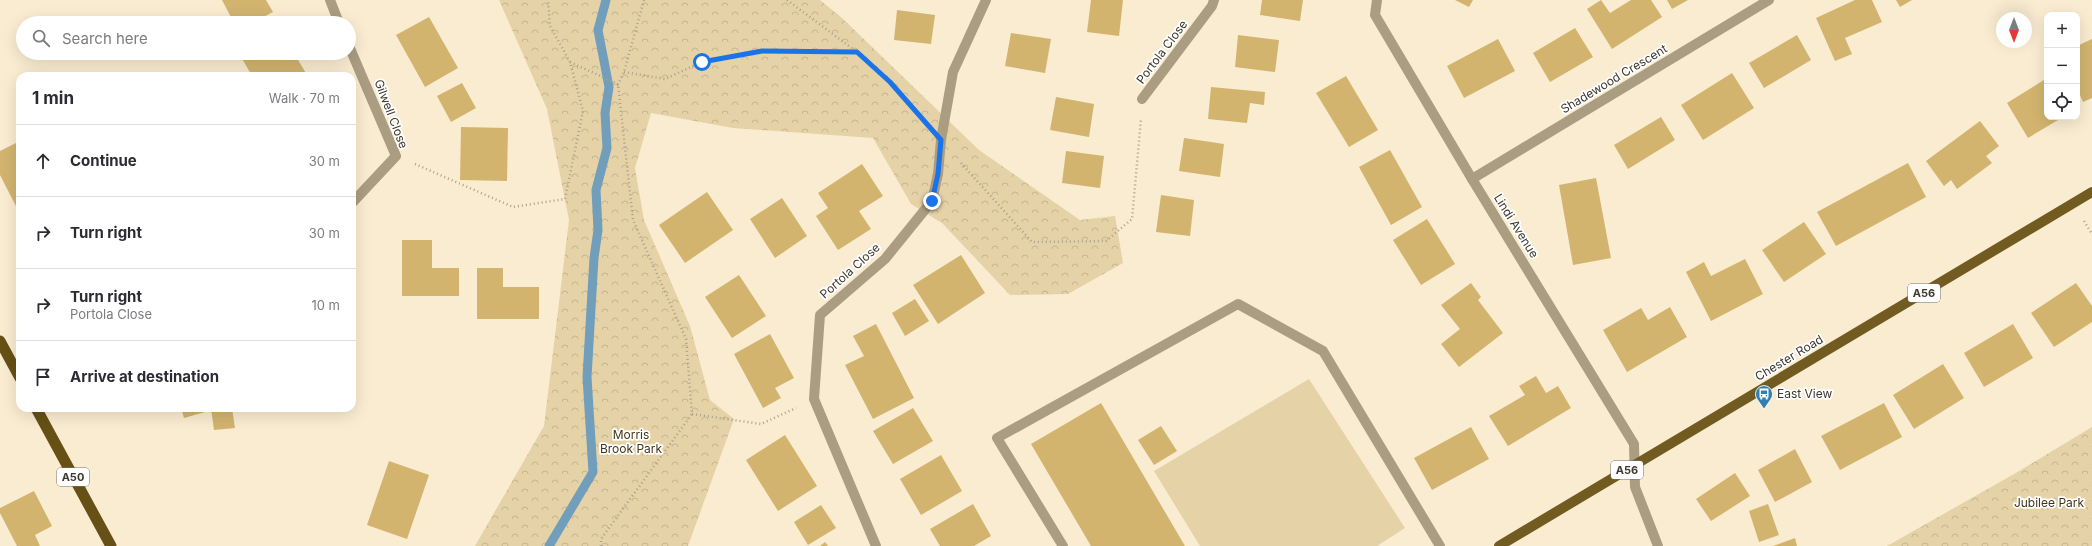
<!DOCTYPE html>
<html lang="en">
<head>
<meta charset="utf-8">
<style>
  body { margin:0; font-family:Inter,sans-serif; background:#f2f2f3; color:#2b2b33 }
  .controls { position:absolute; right:12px; top:12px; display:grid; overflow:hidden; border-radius:8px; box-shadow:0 4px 16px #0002 }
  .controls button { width:36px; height:36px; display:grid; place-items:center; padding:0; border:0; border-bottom:1px solid #e1e1e2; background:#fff; color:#2b2b33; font:20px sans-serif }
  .compass { position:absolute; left:1996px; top:12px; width:36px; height:36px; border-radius:50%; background:#fff; box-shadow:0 4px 16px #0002; rotate:180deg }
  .stop { position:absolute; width:12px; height:12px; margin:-9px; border:3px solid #1a73e8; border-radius:50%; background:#fff }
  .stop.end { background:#1a73e8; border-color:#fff; box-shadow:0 1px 4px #0008 }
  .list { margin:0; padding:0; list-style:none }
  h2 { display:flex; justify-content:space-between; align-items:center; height:52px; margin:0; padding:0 16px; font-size:17px }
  h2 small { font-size:13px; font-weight:400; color:#7c7c81 }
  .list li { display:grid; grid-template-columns:26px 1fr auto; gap:12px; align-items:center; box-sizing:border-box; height:72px; padding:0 16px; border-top:1px solid #e1e1e2 }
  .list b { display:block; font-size:15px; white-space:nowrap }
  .list p { margin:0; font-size:13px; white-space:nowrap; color:#7c7c81 }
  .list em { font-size:13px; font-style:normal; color:#7c7c81 }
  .icon { flex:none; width:22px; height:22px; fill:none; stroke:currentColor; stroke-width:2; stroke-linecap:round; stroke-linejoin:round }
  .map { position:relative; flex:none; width:2092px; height:546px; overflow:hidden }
  .search { position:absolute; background:#fff; box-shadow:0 4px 16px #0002; left:16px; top:16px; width:340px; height:44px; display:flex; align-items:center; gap:10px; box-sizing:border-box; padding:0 14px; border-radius:22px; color:#7c7c81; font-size:15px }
  .panel { position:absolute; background:#fff; box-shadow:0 4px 16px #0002; left:16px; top:72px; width:340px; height:340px; border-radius:12px }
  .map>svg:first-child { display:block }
</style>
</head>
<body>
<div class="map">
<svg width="2092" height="546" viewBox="0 0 2092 546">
  <defs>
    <pattern id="park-crowns" width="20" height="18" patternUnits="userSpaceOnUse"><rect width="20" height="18" fill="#e5d2a7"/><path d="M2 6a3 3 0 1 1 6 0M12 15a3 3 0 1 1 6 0" fill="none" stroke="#c5b590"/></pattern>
  </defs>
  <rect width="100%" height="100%" fill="#f9ecd1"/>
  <g fill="url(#park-crowns)">
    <path d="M499,0H820L842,18L979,150L1080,220L1115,216L1123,263L1068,294L1010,295L942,223L911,204L873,138L733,128L651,113L635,168L644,220L690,326L710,400L734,419L688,546H475L544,426L569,220L547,109Z"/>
    <path d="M2092,427V546H1887L2014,474Z"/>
  </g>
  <path fill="#e5d2a7" d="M1309,379L1405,528L1377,546H1200L1154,471Z"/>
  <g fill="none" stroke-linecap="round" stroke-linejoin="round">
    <path stroke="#709ebb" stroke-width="9" d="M549,546L593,472L587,377L594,258L598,230L596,190L607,148L605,113L609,87L598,30L606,0"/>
  </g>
  <g fill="#d2b46f">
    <path d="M222,0H266L273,12L252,23H234Z"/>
    <path d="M1091,0H1123L1119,36L1087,32Z"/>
    <path d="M1262,0H1303L1300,21L1260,15Z"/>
    <path d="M1455,0H1473L1469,7Z"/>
    <path d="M1601,0L1610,13L1631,0H1651L1662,17L1612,49L1587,9Z"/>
    <path d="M1667,0H1688L1672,9Z"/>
    <path d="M1855,0H1872L1882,22L1845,38L1852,54L1835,61L1816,18Z"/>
    <path d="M1896,0H1912L1900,7Z"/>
    <path d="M897,10L935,15L931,44L894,40Z"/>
    <path d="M429,17L458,68L425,87L396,35Z"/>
    <path d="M1575,28L1593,57L1550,82L1533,53Z"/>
    <path d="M1011,33L1051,39L1045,73L1005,66Z"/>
    <path d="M1238,35L1279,40L1275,72L1235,67Z"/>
    <path d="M1797,35L1811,60L1764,88L1749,63Z"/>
    <path d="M1498,39L1515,71L1464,98L1447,66Z"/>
    <path d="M2092,39V98L2083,102L2077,88V46Z"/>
    <path d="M243,53H294L307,75L263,76L262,73L252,76L240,55Z"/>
    <path d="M1732,73L1754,108L1703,140L1681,105Z"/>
    <path d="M1346,76L1378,130L1349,147L1316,93Z"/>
    <path d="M2047,78V117H2063L2028,138L2007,103Z"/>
    <path d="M462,83L476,108L451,122L437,96Z"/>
    <path d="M1211,87L1265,92L1264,105L1250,103L1247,123L1208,119Z"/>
    <path d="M1056,97L1094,104L1089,137L1050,130Z"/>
    <path d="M1661,117L1675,140L1628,169L1614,145Z"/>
    <path d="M1980,121L1999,146L1986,156L1992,163L1957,189L1951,180L1944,186L1926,161Z"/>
    <path d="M461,127L508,128L507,181L460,180Z"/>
    <path d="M1184,138L1224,144L1220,177L1179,171Z"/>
    <path d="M20,141V214L0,175V151Z"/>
    <path d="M1390,150L1422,207L1391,225L1359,167Z"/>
    <path d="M1066,151L1104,156L1100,188L1062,183Z"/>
    <path d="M1908,163L1926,197L1836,246L1817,212Z"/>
    <path d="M862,164L883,196L859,211L871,229L838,250L816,216L828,208L818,193Z"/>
    <path d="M1596,178L1611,258L1573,265L1559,185Z"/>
    <path d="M707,192L733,230L685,263L659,225Z"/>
    <path d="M1161,195L1194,200L1190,236L1156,232Z"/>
    <path d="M782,198L807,236L775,258L750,219Z"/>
    <path d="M1427,219L1455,264L1421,285L1393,240Z"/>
    <path d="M1804,222L1826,254L1784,282L1762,250Z"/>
    <path d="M402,240H432V268H459V296H402Z"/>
    <path d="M961,255L985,293L938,324L913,285Z"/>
    <path d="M1745,259L1763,294L1711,321L1686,272L1704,262L1711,276Z"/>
    <path d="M477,268H503V287H539V319H477Z"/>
    <path d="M739,275L766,316L732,338L705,297Z"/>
    <path d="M1471,283L1481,297L1478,300L1503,333L1459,367L1441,344L1460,329L1441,305Z"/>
    <path d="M2076,283L2092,306V322L2054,347L2031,313Z"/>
    <path d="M915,299L929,321L905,336L892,313Z"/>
    <path d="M1670,307L1687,337L1627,372L1603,330L1641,308L1648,320Z"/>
    <path d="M876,324L914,398L873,419L845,365L864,356L853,336Z"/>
    <path d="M2013,324L2033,358L1984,387L1964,353Z"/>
    <path d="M770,334L794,378L775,388L781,398L763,408L734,354Z"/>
    <path d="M1943,364L1964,398L1914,429L1893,395Z"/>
    <path d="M1536,376L1546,393L1558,386L1571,408L1508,446L1489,416L1525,395L1519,386Z"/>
    <path d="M1101,403L1185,546H1091L1031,444Z"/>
    <path d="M1884,403L1902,437L1840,470L1821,436Z"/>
    <path d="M181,408H204L205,412L184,418Z"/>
    <path d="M211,408H232L235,428L214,430Z"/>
    <path d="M913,408L933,441L893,464L873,431Z"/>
    <path d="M1161,426L1177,451L1154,465L1138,440Z"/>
    <path d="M1471,427L1489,459L1432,490L1414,458Z"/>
    <path d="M785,435L817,486L778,511L746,460Z"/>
    <path d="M1795,449L1812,482L1775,502L1758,470Z"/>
    <path d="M941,455L962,491L921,515L900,479Z"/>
    <path d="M389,461L429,475L407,539L367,525Z"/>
    <path d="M1735,473L1750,496L1711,521L1696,499Z"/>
    <path d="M34,491L52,526L35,535L40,546H17L0,513V508Z"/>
    <path d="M973,504L991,536L974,546H940L930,529Z"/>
    <path d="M1768,504L1779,535L1759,542L1749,511Z"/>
    <path d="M821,505L836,528L808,545L794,522Z"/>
    <path d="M1795,538L1797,546H1773Z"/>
    <path d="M825,542L828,546H820Z"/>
  </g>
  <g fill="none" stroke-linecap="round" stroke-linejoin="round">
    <g stroke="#aaa08c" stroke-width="2.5" stroke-dasharray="1 3" stroke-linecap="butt">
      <path d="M787,0L857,52L890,82L922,119"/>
      <path d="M570,62L618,84L624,72L644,0"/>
      <path d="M624,72L665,79L702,62L762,51L857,52"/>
      <path d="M961,163L1032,242L1106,241L1132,219L1141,119"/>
      <path d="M415,164L513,207L565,199L583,111L570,62L550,26L548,0"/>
      <path d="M2084,221L2092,234"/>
      <path d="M692,414L761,424L796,408"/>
      <path d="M601,546V539L692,414L686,339L633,220L618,84"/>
    </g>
    <path stroke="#aa9d81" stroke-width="10" d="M1063,546L997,438L1238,304L1323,351L1440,546"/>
    <g stroke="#aa9d81" stroke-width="10">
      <path d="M330,0L339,23"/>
      <path d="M1377,0L1375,15L1472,179L1634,444L1635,487L1658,546"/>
      <path d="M349,46L396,156L352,203"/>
      <path d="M1142,99L1212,6L1214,0"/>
      <path d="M1472,179L1769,0"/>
      <path d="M876,546L814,399L820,315L885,259L932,201L938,174L941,140L953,72L986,0"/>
    </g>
    <path stroke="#725b21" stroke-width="10" d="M1499,546L2092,192"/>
    <g stroke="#665016" stroke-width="11">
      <path d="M0,341L20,378"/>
      <path d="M36,408L111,546"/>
    </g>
  </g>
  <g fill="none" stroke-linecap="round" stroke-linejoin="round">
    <path stroke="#1a73e8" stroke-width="5" d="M702,62L762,51L857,52L890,82L941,140L938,174L932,201"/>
  </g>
  <defs>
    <g id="bus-pin" transform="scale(0.9)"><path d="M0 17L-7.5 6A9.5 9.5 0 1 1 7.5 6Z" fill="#3180b2" stroke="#fff"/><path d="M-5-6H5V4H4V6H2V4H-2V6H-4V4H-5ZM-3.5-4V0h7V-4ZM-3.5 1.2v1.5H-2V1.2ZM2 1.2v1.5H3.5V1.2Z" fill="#fff"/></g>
  </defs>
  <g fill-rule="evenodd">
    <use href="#bus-pin" x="1764" y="394"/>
  </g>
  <g text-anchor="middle" stroke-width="3.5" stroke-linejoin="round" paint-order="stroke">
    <g fill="#fff" stroke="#77746d" stroke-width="1">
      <rect x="1908" y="284" width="32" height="18" rx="3"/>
      <rect x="1611" y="461" width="32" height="18" rx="3"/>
      <rect x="57" y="468" width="32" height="18" rx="3"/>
    </g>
    <g font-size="11" font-weight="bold" fill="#3d392e">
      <text x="1924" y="297">A56</text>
      <text x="1627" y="474">A56</text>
      <text x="73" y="481">A50</text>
    </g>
    <g font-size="12" fill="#3d392e" stroke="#fff">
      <text transform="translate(1162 52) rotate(-53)" y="4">Portola Close</text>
      <text transform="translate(1614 79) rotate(-31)" y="4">Shadewood Crescent</text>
      <text transform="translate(391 114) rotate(69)" y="4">Gilwell Close</text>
      <text transform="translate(1516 226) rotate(58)" y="4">Lindi Avenue</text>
      <text transform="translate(850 271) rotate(-42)" y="4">Portola Close</text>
      <text transform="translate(1789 358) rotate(-31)" y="4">Chester Road</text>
    </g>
    <g font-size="12" fill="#3d392e" stroke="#fff" text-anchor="start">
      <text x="1777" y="398">East View</text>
    </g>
    <g font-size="12" fill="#423517" stroke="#fff">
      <text x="631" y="439">Morris<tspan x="631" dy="14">Brook Park</tspan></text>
      <text x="2049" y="507">Jubilee Park</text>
    </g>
  </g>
</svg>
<div class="controls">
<button>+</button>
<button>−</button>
<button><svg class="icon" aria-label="locate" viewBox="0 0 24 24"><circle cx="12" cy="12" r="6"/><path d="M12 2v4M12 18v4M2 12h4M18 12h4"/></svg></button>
</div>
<svg class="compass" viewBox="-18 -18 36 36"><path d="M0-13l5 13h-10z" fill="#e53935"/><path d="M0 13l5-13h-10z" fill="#7c7c81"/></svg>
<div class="stop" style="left:702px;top:62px"></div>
<div class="stop end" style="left:932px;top:201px"></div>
<div class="search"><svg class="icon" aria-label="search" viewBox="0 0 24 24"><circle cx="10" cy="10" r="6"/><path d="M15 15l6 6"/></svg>Search here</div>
<section class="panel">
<h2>1 min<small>Walk · 70 m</small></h2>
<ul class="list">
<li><svg class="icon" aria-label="ahead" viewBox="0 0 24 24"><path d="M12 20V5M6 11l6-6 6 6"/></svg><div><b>Continue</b></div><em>30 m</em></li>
<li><svg class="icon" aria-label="right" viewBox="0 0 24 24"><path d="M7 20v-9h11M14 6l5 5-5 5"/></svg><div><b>Turn right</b></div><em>30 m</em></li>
<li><svg class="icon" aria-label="right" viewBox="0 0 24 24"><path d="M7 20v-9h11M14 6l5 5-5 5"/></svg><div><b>Turn right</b><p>Portola Close</p></div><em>10 m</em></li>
<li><svg class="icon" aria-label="arrive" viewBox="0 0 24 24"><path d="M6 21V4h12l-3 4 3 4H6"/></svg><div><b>Arrive at destination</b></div></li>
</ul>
</section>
</div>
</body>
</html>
